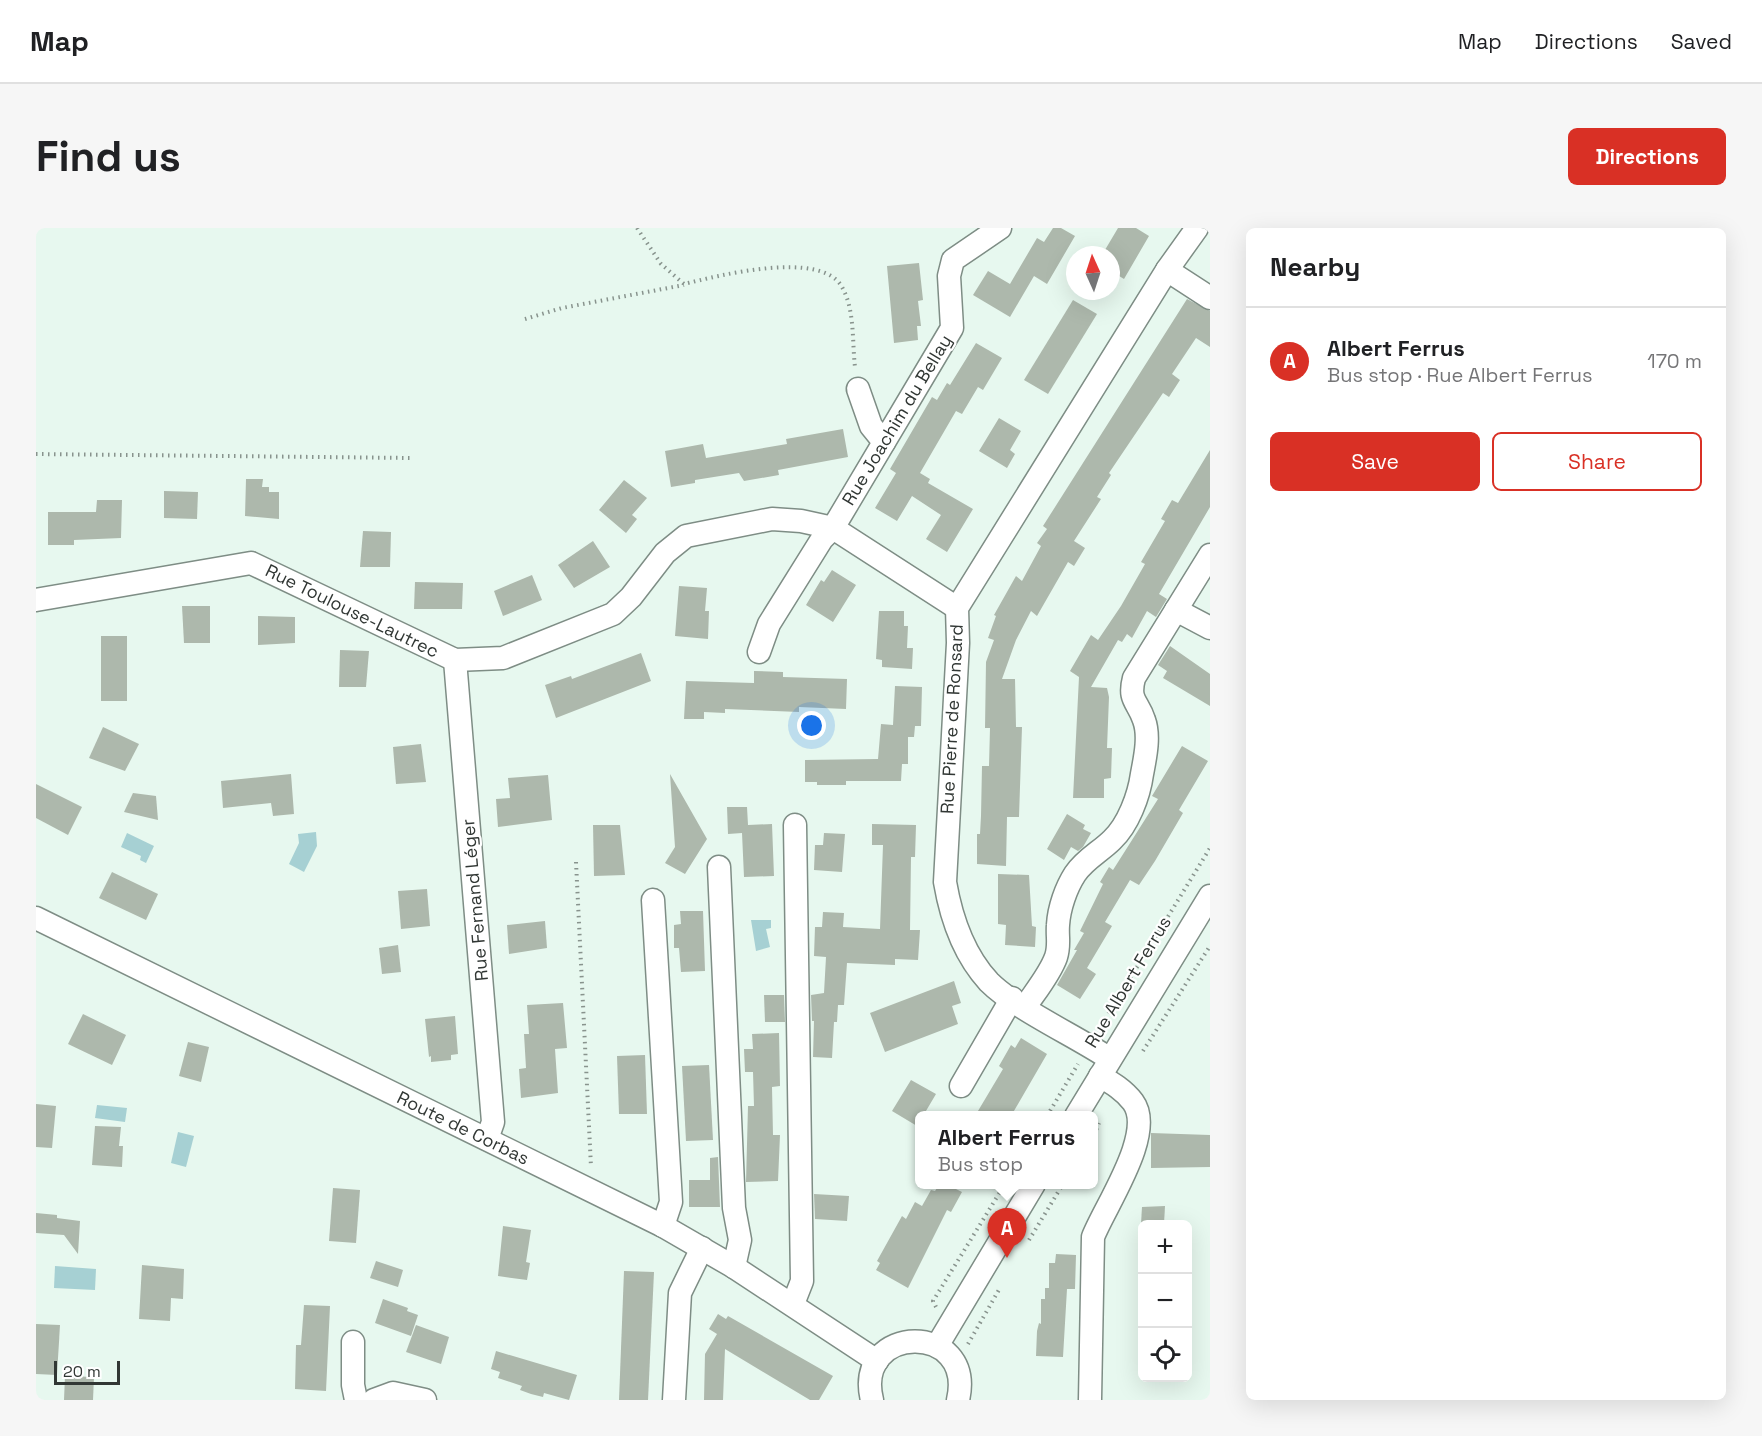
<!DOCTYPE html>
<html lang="en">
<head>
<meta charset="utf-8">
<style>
  body { margin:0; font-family:"Space Grotesk",sans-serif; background:#f6f6f6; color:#202124 }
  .controls { position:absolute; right:18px; bottom:18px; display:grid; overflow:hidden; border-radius:9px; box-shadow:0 6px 24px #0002 }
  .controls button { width:54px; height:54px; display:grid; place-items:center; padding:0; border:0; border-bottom:2px solid #e0e0e0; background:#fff; color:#202124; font:30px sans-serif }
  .compass { position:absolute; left:1030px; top:18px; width:54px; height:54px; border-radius:50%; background:#fff; box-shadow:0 6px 24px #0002; rotate:357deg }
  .scale { position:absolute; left:18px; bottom:15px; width:66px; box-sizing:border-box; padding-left:6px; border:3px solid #313734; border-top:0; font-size:16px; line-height:21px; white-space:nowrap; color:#313734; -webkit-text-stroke:4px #fff; paint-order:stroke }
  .you { position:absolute; left:776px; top:498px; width:21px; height:21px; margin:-15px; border:4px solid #fff; border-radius:50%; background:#1a73e8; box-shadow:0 0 0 9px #1a73e833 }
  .badge { display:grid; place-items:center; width:39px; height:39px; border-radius:50%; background:#d93025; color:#fff; font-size:20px; font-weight:700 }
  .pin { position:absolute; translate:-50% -50px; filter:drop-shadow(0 2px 3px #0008) }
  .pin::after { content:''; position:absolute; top:32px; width:21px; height:18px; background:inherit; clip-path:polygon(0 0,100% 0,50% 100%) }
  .popup { position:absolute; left:879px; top:883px; width:183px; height:78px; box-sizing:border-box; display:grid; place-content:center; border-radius:9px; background:#fff; filter:drop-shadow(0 2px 4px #0005); font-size:20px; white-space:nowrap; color:#757577 }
  .popup b { font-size:22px; color:#202124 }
  .popup::after { content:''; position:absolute; left:50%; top:100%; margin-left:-12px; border:12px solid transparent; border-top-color:#fff }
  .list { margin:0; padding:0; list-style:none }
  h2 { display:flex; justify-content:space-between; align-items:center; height:78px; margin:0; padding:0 24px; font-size:26px }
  h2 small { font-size:20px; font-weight:400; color:#757577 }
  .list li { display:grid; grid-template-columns:39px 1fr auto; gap:18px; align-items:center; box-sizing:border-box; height:108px; padding:0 24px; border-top:2px solid #e0e0e0 }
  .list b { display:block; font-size:22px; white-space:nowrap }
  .list p { margin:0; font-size:20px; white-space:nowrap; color:#757577 }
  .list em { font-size:20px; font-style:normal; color:#757577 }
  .actions { display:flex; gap:12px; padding:18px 24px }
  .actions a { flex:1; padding:14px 0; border:2px solid #d93025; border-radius:9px; text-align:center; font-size:21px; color:#d93025 }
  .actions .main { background:#d93025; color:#fff }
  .icon { flex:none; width:33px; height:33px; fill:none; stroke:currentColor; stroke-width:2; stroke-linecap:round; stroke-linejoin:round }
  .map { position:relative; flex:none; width:1174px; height:1172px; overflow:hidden; border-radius:9px }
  header { display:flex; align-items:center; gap:36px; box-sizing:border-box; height:84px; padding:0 30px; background:#fff; border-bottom:2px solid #e0e0e0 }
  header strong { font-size:28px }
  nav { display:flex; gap:33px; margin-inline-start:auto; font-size:21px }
  .intro { display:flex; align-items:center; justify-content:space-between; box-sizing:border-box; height:144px; padding:0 36px }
  h1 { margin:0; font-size:42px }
  .button { padding:15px 27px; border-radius:9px; background:#d93025; color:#fff; font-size:21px; font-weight:700 }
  main { display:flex; gap:36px; padding:0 36px }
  aside { flex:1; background:#fff; border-radius:9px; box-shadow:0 6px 24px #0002 }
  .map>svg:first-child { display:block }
</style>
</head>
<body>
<header>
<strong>Map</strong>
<nav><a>Map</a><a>Directions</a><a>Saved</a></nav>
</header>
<div class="intro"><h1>Find us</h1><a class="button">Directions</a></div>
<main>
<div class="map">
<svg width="1174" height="1172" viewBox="0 0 1174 1172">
  <rect width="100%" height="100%" fill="#e7f8ef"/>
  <g fill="#a6d0d3">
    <path d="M280,604L281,618L268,644L253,636L263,615L262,606Z"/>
    <path d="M91,605L118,618L110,635L104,632L105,628L85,619Z"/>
    <path d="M715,692H735V700L730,701L734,719L720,723Z"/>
    <path d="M61,877L91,880L89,894L59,890Z"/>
    <path d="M142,904L158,908L150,939L135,935Z"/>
    <path d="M19,1038L60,1041L59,1062L18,1060Z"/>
  </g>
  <g fill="#adb8ac">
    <path d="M1017,0H1025L1039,8L1011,56L998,48L974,89L937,67L952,43L974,56L1001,10L1008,14Z"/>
    <path d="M1082,0H1100L1113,8L1088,51L1075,43V27H1066Z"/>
    <path d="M883,35L887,72L882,73L885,98H881L882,112L858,115L851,38Z"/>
    <path d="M1151,71L1174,83V119L1160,110L1136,146L1144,152L1133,169L1127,165L1073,245L1075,247L1061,269L1065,271L1038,313L1049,320L1038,338L1032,334L1001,388L995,383L980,412L966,451H979L980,499H986L983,589H971L970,638L941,636V606H944L945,588L946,538H953L954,500H949L950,434L958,412L952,410L960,388L958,387L980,348L986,353L1005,318L1001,315L1011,301L1007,298Z"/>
    <path d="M1037,72L1061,86L1012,166L988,152Z"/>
    <path d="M940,115L966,130L947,162L942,159L926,186L920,183L884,245L894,251L892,255L937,281L911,324L890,311L905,287L876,268L861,293L839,280L860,245L854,241L896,169L901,172L911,155L914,157Z"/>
    <path d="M963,190L985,203L974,222L979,226L971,240L943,223Z"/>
    <path d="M807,201L812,229L742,242L743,247L708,253L703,245L659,252V255L635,259L629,223L667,216L670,230L751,216L750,211Z"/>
    <path d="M1174,222V279L1123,366L1131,371L1120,389L1111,383L1096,410L1091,406L1086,414L1082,412L1055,459L1071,460L1073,469L1071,520H1076L1075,550L1068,551V570H1037L1043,449L1034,443L1055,407L1062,412L1085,378L1109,336L1105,334L1129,293L1125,291L1136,272L1142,275Z"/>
    <path d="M210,251H227L226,259H233V264H243V291L209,288Z"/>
    <path d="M588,252L611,270L596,287L601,291L590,305L563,282Z"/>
    <path d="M128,263L162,264L161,291L128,290Z"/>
    <path d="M61,272H86L85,310L38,312V317H12V284H60Z"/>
    <path d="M327,303L355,304L354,339H324Z"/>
    <path d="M557,313L574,339L538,360L522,337Z"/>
    <path d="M796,342L820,357L797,394L770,377L785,352L788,354Z"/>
    <path d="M496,347L506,372L467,388L458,363Z"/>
    <path d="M379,354L427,355L426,381H378Z"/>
    <path d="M643,358L671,360L669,383H673L672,411L639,408Z"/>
    <path d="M146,378H174V415H148Z"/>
    <path d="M843,383H868V398H872L871,420H877L876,441L846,439V432L840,431Z"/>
    <path d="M222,388L259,389V415L222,417Z"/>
    <rect x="65" y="408" width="26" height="65"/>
    <path d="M1134,418L1174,446V478L1127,450L1131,443L1122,437Z"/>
    <path d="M304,422L333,423L330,459H303Z"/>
    <path d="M605,425L615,453L520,490L509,457L535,448L536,451Z"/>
    <path d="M718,443L747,444V449L811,451L810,481L763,479V484L689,481V485L668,484V491H648L650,453L718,455Z"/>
    <path d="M859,458L886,459L885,498H879L878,509H872V536H866L865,553H810V557H781V554H769V532L842,531L845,496L857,497Z"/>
    <path d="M67,499L103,516L89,543L53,530Z"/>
    <path d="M385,516L390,554L360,556L357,519Z"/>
    <path d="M1146,518L1172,533L1143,582L1147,585L1119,633L1103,657L1094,652L1069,694L1076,698L1051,740L1060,746L1044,771L1021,757L1041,722H1038L1048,705L1044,703L1067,656L1064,654L1073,639L1077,642L1122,571L1116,568Z"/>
    <path d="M255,546L258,586L237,588L235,575L187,580L185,553Z"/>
    <path d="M634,546L671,611L649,646L629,635L639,619Z"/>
    <path d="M512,547L516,592L462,599L460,571L474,570L472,550Z"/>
    <path d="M0,556L46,579L32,607L0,590Z"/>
    <path d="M97,565L120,568L122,592L88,584Z"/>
    <path d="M691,579H711L712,597L736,596L738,648L708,649L706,605L692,606Z"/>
    <path d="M1031,586L1049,597L1047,601L1055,605L1047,619L1042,623L1035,619L1028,632L1011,621Z"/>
    <path d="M836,596L880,597L879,629H875L874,702H884L882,732L859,731V737L811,735L808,777H802L801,794H798L796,830L777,829L778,793H776L775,767L788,765L790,729L778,728L779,699H786L787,684L808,685L807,699L844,701L847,617H836Z"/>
    <path d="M557,597H584L589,647L558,648Z"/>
    <path d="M788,605L809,606L806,644L778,642L779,617H787Z"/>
    <path d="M76,644L122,666L110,692L63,670Z"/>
    <path d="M962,646L993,647L996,698L1000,699L999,719L969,717L970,697L962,696Z"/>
    <path d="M391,661L394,698L365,701L362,663Z"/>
    <path d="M644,683H667L669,743L645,744L643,720H638V697L645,696Z"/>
    <path d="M509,693L511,720L473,726L471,697Z"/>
    <path d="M362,717L365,744L346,746L343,720Z"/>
    <path d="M918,753L925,775L916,778L922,796L849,824L834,785Z"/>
    <path d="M728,767H748L749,794H729Z"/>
    <path d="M527,775L531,820L519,821L522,865L485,870L483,841L490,840L488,806H493L491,777Z"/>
    <path d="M47,786L90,807L76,837L32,816Z"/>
    <path d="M419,788L422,826L415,827V832L395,834V828L393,829L389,791Z"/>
    <path d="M743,805L744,858L736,859L737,907H744L742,953L710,954L712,878H718L717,844H709L708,821H717L716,806Z"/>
    <path d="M985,810L1011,826L975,888H939L967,841L963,838L975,817L979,820Z"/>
    <path d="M152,814L173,819L165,854L143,848Z"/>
    <path d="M609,827L611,886H583L581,828Z"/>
    <path d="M673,837L677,912L650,913L646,838Z"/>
    <path d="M875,852L900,866L887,888H884L881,898L856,883Z"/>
    <path d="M0,876L20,878L16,920L0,919Z"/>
    <path d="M59,898L85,899L83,918H87L86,939L56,937Z"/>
    <path d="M1115,905L1174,907V939L1115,940Z"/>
    <path d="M682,929L684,979H653V952H674V930Z"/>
    <path d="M903,957H912L926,964L915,984L911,982L872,1060L840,1042L844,1035L841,1033L866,988L870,991L879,974L886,978L895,962L899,963Z"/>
    <path d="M297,960L324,962L320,1015L293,1013Z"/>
    <path d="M778,966L813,968L811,993L779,991Z"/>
    <path d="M1129,978L1128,996H1105L1106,979Z"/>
    <path d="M0,985L21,987V990L44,993L42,1026L28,1007L0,1005Z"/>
    <path d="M467,998L495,1002L490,1034L494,1035L491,1052L462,1048Z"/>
    <path d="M1020,1026L1040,1027L1039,1061H1031L1027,1129L1000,1128L1001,1103L1003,1095L1005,1096V1071H1009V1060H1013V1035H1019Z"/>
    <path d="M340,1033L367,1042L362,1059L334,1050Z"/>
    <path d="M106,1037L148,1041L147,1071L135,1070L134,1093L103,1091Z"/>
    <path d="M588,1043L618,1044L612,1172H583Z"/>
    <path d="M347,1071L372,1080L371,1083L382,1087L375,1108L339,1095Z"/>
    <path d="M268,1077L294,1078L290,1163L259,1161L260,1117H265Z"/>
    <path d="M682,1086L690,1091L692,1088L797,1148L783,1172H774L689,1121L687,1172H668L669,1126L681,1106L673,1101Z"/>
    <path d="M0,1096L24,1097L21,1147L0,1146Z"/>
    <path d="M380,1097L413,1109L405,1136L370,1124Z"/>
    <path d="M460,1123L541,1147L533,1172L508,1165L507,1169L495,1166L484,1162L486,1158L462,1150L464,1144L455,1141Z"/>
    <path d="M29,1148L58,1149L57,1172H28Z"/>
  </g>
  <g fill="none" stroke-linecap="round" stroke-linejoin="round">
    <g stroke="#7e8d85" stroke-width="25">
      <g id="minor">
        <path d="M1131,42L1174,70"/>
        <path d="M822,161L835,198L848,214"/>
        <path d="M0,372L215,335L419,432L467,430L577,386L595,369L629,325L650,308L736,291L765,293L797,300L921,380"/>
        <path d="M1140,382L1174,400"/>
        <path d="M723,424L733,396L786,311L797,300L916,100L913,48L917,32L964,0"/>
        <path d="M419,432L457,894L451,911"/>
        <path d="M683,639L698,980L704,1012L698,1039"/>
        <path d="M617,672L635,974L627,998"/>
        <path d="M0,690L627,998L698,1039L841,1133"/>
        <path d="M989,779C999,764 1014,746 1020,729C1024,717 1021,709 1022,697C1023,680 1030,660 1039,646C1049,631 1064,624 1076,612C1092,597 1103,568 1106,546C1109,530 1114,508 1108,492C1102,473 1092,473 1098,450L1174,327"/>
        <path d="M1074,831C1040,808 980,781 953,754C928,727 915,689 909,654L922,415L921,380L1131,42L1161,0"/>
        <path d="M925,858L976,770"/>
        <path d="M1040,888L1174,668"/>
        <path d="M757,1076L766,1053L759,597"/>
        <path d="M317,1114V1157L320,1172"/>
        <path d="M901,1118L998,956"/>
        <path d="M338,1172L357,1165L389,1172"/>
        <path d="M638,1172L644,1065L666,1020"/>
        <path d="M836,1172C817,1095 940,1093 922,1172"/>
        <path d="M1054,1172L1057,1009C1069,978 1120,905 1097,874C1088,862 1076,855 1064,848"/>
      </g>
    </g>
    <g stroke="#88938d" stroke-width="4" stroke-dasharray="1.5 4.5" stroke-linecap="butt">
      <path d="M601,0L625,36L648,56C681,48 785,21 806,59C819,82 816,113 819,139"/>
      <path d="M489,91L526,80L648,57"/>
      <path d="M0,226L377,230"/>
      <path d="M540,634L555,939"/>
      <path d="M1063,801L1174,620"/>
      <path d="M1107,823L1174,718"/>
      <path d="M1011,888L1042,836"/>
      <path d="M1058,907L1063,895"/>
      <path d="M993,1012L1027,956"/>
      <path d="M900,1079L897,1073L969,956"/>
      <path d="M932,1116L964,1060"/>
    </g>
    <use href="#minor" stroke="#fff" stroke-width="22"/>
  </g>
  <g text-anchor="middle" stroke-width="4.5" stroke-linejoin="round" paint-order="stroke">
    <g font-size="18" fill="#313734" stroke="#fff">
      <text transform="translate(861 192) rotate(-59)" y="6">Rue Joachim du Bellay</text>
      <text transform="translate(316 383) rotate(26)" y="6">Rue Toulouse-Lautrec</text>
      <text transform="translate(916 491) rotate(-87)" y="6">Rue Pierre de Ronsard</text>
      <text transform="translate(439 672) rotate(-95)" y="6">Rue Fernand Léger</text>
      <text transform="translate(1092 754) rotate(-59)" y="6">Rue Albert Ferrus</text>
      <text transform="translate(427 900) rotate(26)" y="6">Route de Corbas</text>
    </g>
  </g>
</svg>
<div class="controls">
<button>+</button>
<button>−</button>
<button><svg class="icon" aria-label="locate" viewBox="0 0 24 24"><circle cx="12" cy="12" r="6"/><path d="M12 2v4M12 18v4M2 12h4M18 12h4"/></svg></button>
</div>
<svg class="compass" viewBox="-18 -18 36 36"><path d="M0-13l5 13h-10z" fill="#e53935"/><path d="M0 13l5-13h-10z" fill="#757577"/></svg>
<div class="scale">20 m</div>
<div class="you"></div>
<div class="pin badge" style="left:971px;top:1030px">A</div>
<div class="popup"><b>Albert Ferrus</b>Bus stop</div>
</div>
<aside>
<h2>Nearby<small></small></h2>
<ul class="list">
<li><span class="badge">A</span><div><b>Albert Ferrus</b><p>Bus stop · Rue Albert Ferrus</p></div><em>170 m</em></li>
</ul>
<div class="actions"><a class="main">Save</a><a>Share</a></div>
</aside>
</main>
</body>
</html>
